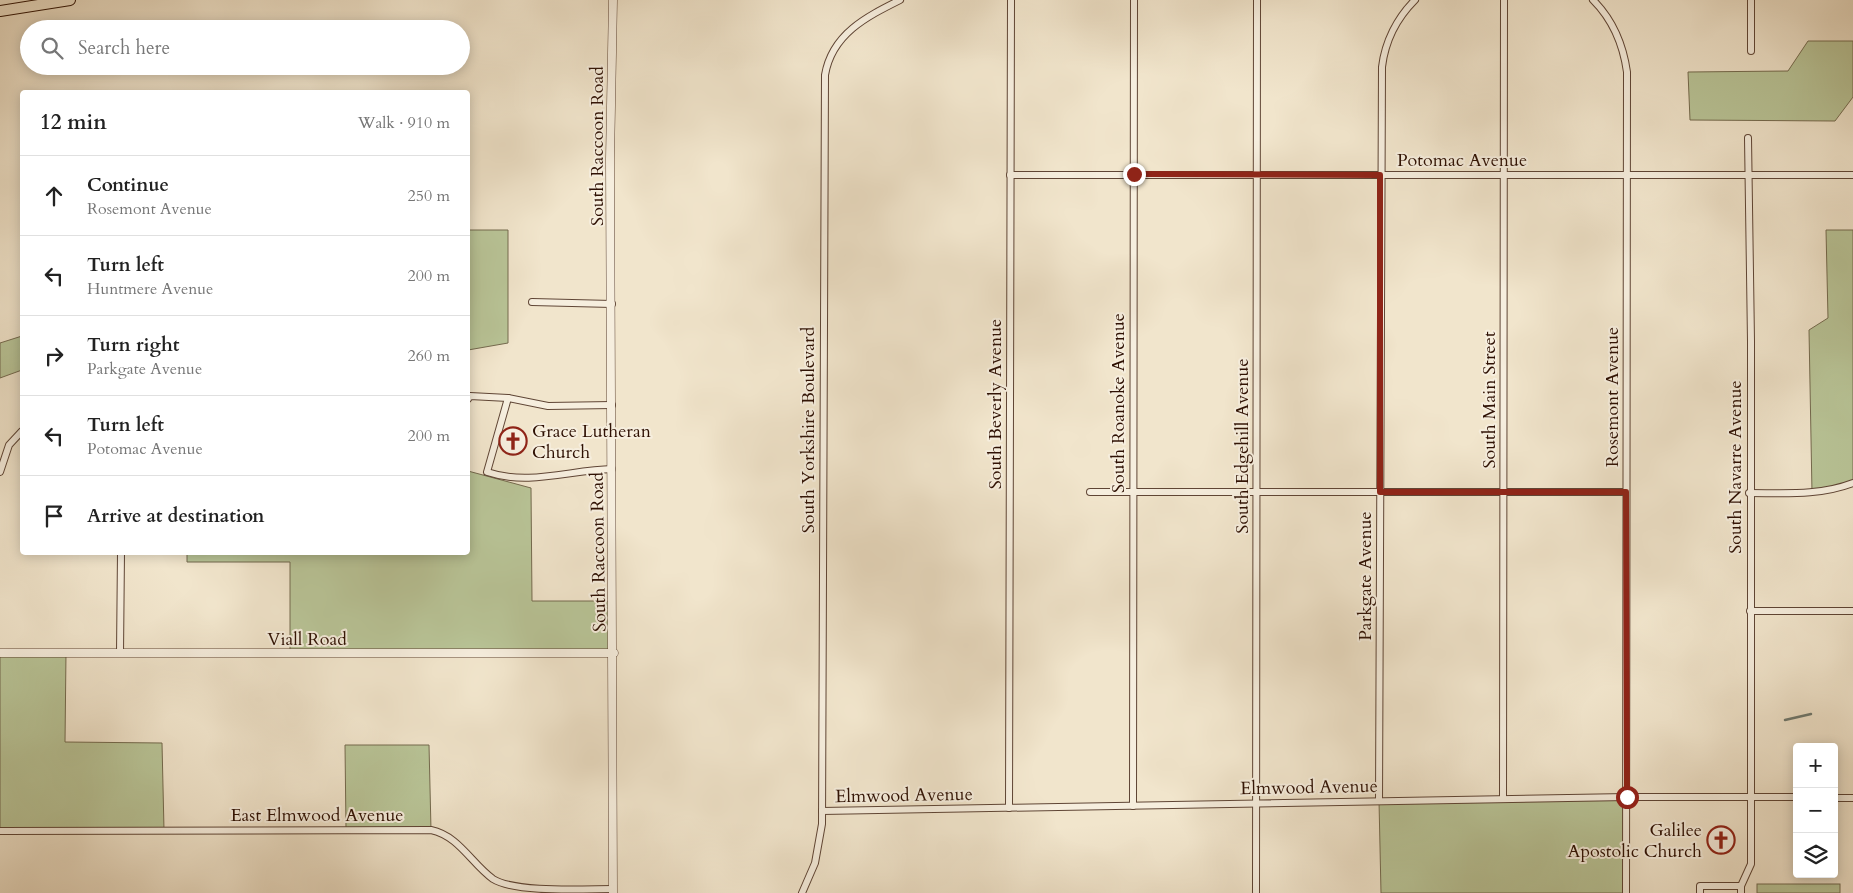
<!DOCTYPE html>
<html lang="en">
<head>
<meta charset="utf-8">
<style>
  body { margin:0; font-family:Cardo,serif; background:#f6f6f6; color:#222 }
  .controls { position:absolute; right:15px; bottom:15px; display:grid; overflow:hidden; border-radius:5px; box-shadow:0 2px 12px #0003 }
  .controls button { width:45px; height:45px; display:grid; place-items:center; padding:0; border:0; border-bottom:1px solid #e0e0e0; background:#fff; color:#222; font:25px sans-serif }
  .stop { position:absolute; width:15px; height:15px; margin:-11px; border:4px solid #8f2418; border-radius:50%; background:#fff }
  .stop.end { background:#8f2418; border-color:#fff; box-shadow:0 1px 5px #0008 }
  .list { margin:0; padding:0; list-style:none }
  h2 { display:flex; justify-content:space-between; align-items:center; height:65px; margin:0; padding:0 20px; font-size:21px }
  h2 small { font-size:16px; font-weight:400; color:#767676 }
  .list li { display:grid; grid-template-columns:32px 1fr auto; gap:15px; align-items:center; box-sizing:border-box; height:80px; padding:0 20px; border-top:1px solid #e0e0e0 }
  .list b { display:block; font-size:19px; white-space:nowrap }
  .list p { margin:0; font-size:16px; white-space:nowrap; color:#767676 }
  .list em { font-size:16px; font-style:normal; color:#767676 }
  .icon { flex:none; width:28px; height:28px; fill:none; stroke:currentColor; stroke-width:2; stroke-linecap:round; stroke-linejoin:round }
  .map { position:relative; flex:none; width:1853px; height:893px; overflow:hidden }
  .search { position:absolute; background:#fff; box-shadow:0 2px 12px #0003; left:20px; top:20px; width:450px; height:55px; display:flex; align-items:center; gap:12px; box-sizing:border-box; padding:0 18px; border-radius:28px; color:#767676; font-size:19px }
  .panel { position:absolute; background:#fff; box-shadow:0 2px 12px #0003; left:20px; top:90px; width:450px; height:465px; border-radius:5px }
  .map>svg:first-child { display:block }
</style>
</head>
<body>
<div class="map">
<svg width="1853" height="893" viewBox="0 0 1853 893">
  <rect width="100%" height="100%" fill="#f1e5cc"/>
  <filter id="stains"><feTurbulence type="fractalNoise" baseFrequency=".004" numOctaves="4"/><feColorMatrix values="0 0 0 0 .2 0 0 0 0 .09 0 0 0 0 .02 0 0 0 .5 -.17"/></filter>
  <radialGradient id="worn" r=".72"><stop offset=".6" stop-color="#630" stop-opacity="0"/><stop offset="1" stop-color="#630" stop-opacity=".3"/></radialGradient>
  <g fill="#b9c598" stroke="#746a4e">
    <path d="M1808,41H1853V97L1835,121L1690,120L1688,72L1788,71Z"/>
    <path d="M468,230H508V343L468,350Z"/>
    <path d="M1826,230H1853V483L1812,493L1809,330L1828,318Z"/>
    <path d="M22,336V370L0,378V343Z"/>
    <path d="M468,471L531,488L532,601H613L614,653L290,654V562H187V553L468,552Z"/>
    <path d="M0,653H66L65,742L162,743L164,830L0,831Z"/>
    <path d="M345,745H429L431,830L346,829Z"/>
    <path d="M1627,797L1626,893H1381L1379,801Z"/>
    <rect x="1757" y="884" width="83" height="9"/>
  </g>
  <g fill="none" stroke-linecap="round" stroke-linejoin="round">
    <path stroke="#6f796f" stroke-width="2.5" d="M1785,720L1811,714"/>
    <g stroke="#5f4535" stroke-width="8">
      <g id="minor">
        <path d="M1593,0C1613,20 1623,44 1627,72L1626,893"/>
        <path d="M1751,51V0"/>
        <path d="M1010,175H1853"/>
        <path d="M532,302L612,304"/>
        <path d="M468,399L470,396L508,398"/>
        <path d="M612,469C570,470 529,486 487,472L508,398L548,406L612,405"/>
        <path d="M0,472L9,445L22,431"/>
        <path d="M1090,492H1626"/>
        <path d="M1749,493C1785,493 1819,496 1853,483"/>
        <path d="M1750,611H1853"/>
        <path d="M120,653L121,552"/>
        <path d="M1834,798H1853"/>
        <path d="M1503,799L1504,0"/>
        <path d="M1379,801L1382,67C1385,42 1397,18 1415,0"/>
        <path d="M1133,806L1134,0"/>
        <path d="M1009,808L1011,0"/>
        <path d="M822,811L1627,797H1797"/>
        <path d="M0,831L431,830C459,836 471,863 493,879C515,893 584,889 613,889"/>
        <path d="M802,893L815,863L822,824L825,75C832,34 866,17 900,0"/>
        <path d="M1256,893L1257,0"/>
        <path d="M1700,893V886H1741"/>
        <path d="M1741,893V886L1751,864V341L1748,138"/>
      </g>
    </g>
    <g stroke="#5f4535" stroke-width="9">
      <g id="tertiary">
        <path d="M613,0L610,159L613,893"/>
        <path d="M0,653H614"/>
      </g>
    </g>
    <g stroke="#2e1003" stroke-width="12">
      <path id="primary" d="M0,11L70,0"/>
    </g>
    <use href="#minor" stroke="#f6eede" stroke-width="6"/>
    <use href="#tertiary" stroke="#f6eede" stroke-width="8"/>
    <use href="#primary" stroke="#f1e5cc" stroke-width="10"/>
  </g>
  <g fill="none" stroke-linecap="round" stroke-linejoin="round">
    <path stroke="#8f2418" stroke-width="6" d="M1134,174L1380,175V492H1626L1627,797"/>
  </g>
  <defs>
    <g id="church-ring" transform="scale(1.4375)"><circle r="9.5" fill="#f6eede" stroke="#8f2418" stroke-width="1.5"/><path d="M-1.2-6h2.4v3.5h3.3v2.4h-3.3V6h-2.4V-.1h-3.3v-2.4h3.3Z" fill="#8f2418"/></g>
  </defs>
  <g fill-rule="evenodd">
    <use href="#church-ring" x="513" y="441"/>
    <use href="#church-ring" x="1721" y="840"/>
  </g>
  <g text-anchor="middle" stroke-width="4" stroke-linejoin="round" paint-order="stroke">
    <g font-size="18" fill="#2e1003" stroke="#f6eede">
      <text transform="translate(597 146) rotate(-90)" y="6">South Raccoon Road</text>
      <text x="1462" y="166">Potomac Avenue</text>
      <text transform="translate(1612 397) rotate(-90)" y="6">Rosemont Avenue</text>
      <text transform="translate(1489 400) rotate(-90)" y="6">South Main Street</text>
      <text transform="translate(1118 403) rotate(-90)" y="6">South Roanoke Avenue</text>
      <text transform="translate(995 404) rotate(-90)" y="6">South Beverly Avenue</text>
      <text transform="translate(808 430) rotate(-90)" y="6">South Yorkshire Boulevard</text>
      <text transform="translate(1242 446) rotate(-90)" y="6">South Edgehill Avenue</text>
      <text transform="translate(1735 467) rotate(-90)" y="6">South Navarre Avenue</text>
      <text transform="translate(598 552) rotate(-91)" y="6">South Raccoon Road</text>
      <text transform="translate(1365 576) rotate(-90)" y="6">Parkgate Avenue</text>
      <text x="307" y="645">Viall Road</text>
      <text transform="translate(1309 787) rotate(-1)" y="6">Elmwood Avenue</text>
      <text transform="translate(904 795) rotate(-1)" y="6">Elmwood Avenue</text>
      <text x="317" y="821">East Elmwood Avenue</text>
    </g>
    <g font-size="18" fill="#2e1003" stroke="#f6eede" text-anchor="start">
      <text x="532" y="437">Grace Lutheran<tspan x="532" dy="21">Church</tspan></text>
      <text x="1702" y="836" text-anchor="end">Galilee<tspan x="1702" dy="21">Apostolic Church</tspan></text>
    </g>
  </g>
  <rect width="100%" height="100%" filter="url(#stains)"/>
  <rect width="100%" height="100%" fill="url(#worn)"/>
</svg>
<div class="controls">
<button>+</button>
<button>−</button>
<button><svg class="icon" aria-label="layers" viewBox="0 0 24 24"><path d="M12 4l9 5-9 5-9-5zM3 14l9 5 9-5"/></svg></button>
</div>
<div class="stop" style="left:1627px;top:797px"></div>
<div class="stop end" style="left:1134px;top:174px"></div>
<div class="search"><svg class="icon" aria-label="search" viewBox="0 0 24 24"><circle cx="10" cy="10" r="6"/><path d="M15 15l6 6"/></svg>Search here</div>
<section class="panel">
<h2>12 min<small>Walk · 910 m</small></h2>
<ul class="list">
<li><svg class="icon" aria-label="ahead" viewBox="0 0 24 24"><path d="M12 20V5M6 11l6-6 6 6"/></svg><div><b>Continue</b><p>Rosemont Avenue</p></div><em>250 m</em></li>
<li><svg class="icon" aria-label="left" viewBox="0 0 24 24"><path d="M17 20v-9H6M10 6l-5 5 5 5"/></svg><div><b>Turn left</b><p>Huntmere Avenue</p></div><em>200 m</em></li>
<li><svg class="icon" aria-label="right" viewBox="0 0 24 24"><path d="M7 20v-9h11M14 6l5 5-5 5"/></svg><div><b>Turn right</b><p>Parkgate Avenue</p></div><em>260 m</em></li>
<li><svg class="icon" aria-label="left" viewBox="0 0 24 24"><path d="M17 20v-9H6M10 6l-5 5 5 5"/></svg><div><b>Turn left</b><p>Potomac Avenue</p></div><em>200 m</em></li>
<li><svg class="icon" aria-label="arrive" viewBox="0 0 24 24"><path d="M6 21V4h12l-3 4 3 4H6"/></svg><div><b>Arrive at destination</b></div></li>
</ul>
</section>
</div>
</body>
</html>
